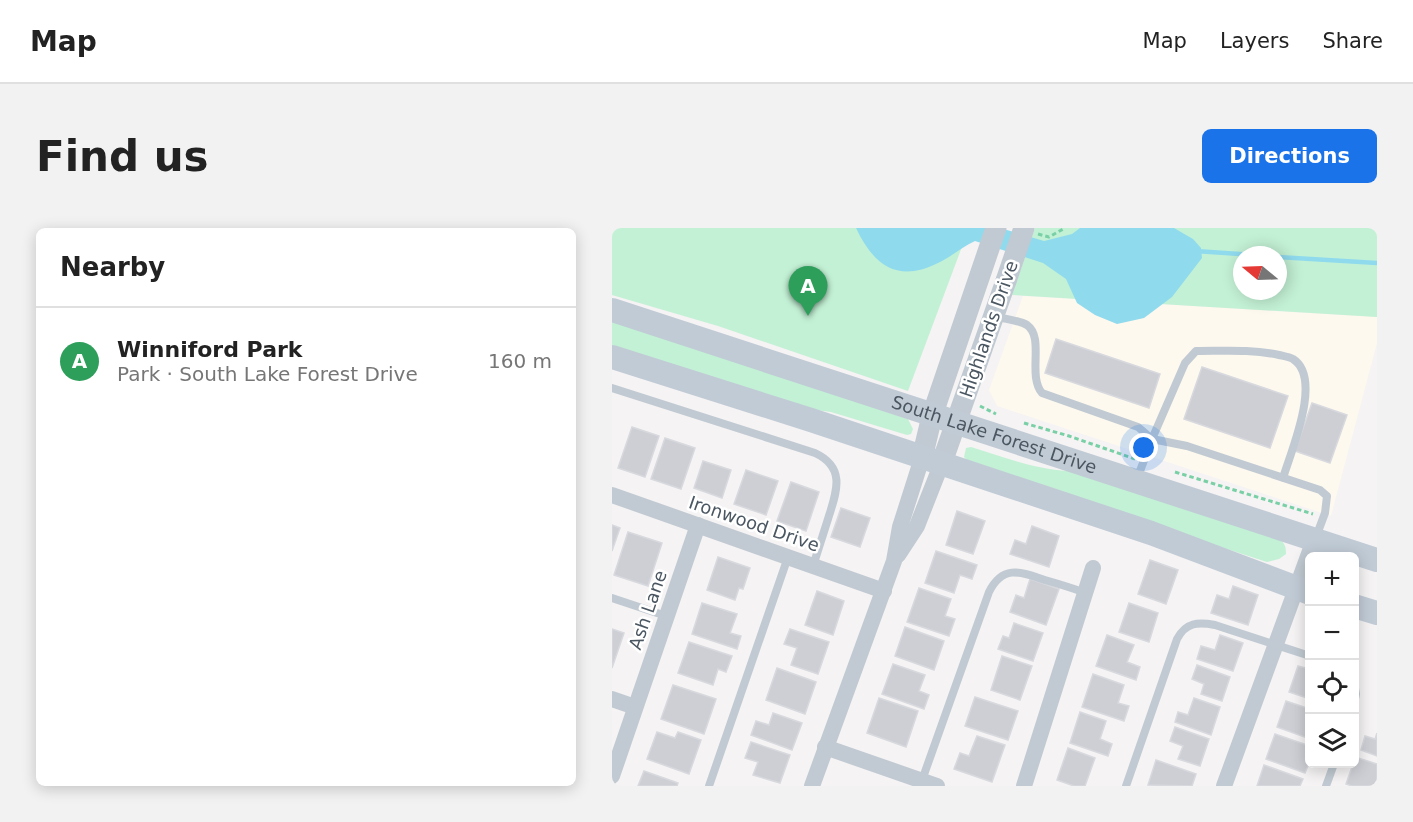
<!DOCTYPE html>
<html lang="en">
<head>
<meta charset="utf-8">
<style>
  body { margin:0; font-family:"DejaVu Sans",sans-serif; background:#f2f2f2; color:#222 }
  .controls { position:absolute; right:18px; bottom:18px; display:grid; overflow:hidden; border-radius:9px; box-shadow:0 3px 15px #0003 }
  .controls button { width:54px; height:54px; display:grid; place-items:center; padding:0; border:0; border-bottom:2px solid #e0e0e0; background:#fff; color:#222; font:30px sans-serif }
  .compass { position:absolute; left:621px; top:18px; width:54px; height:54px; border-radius:50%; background:#fff; box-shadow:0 3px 15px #0003; rotate:289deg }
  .you { position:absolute; left:532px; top:220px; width:21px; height:21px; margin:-15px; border:4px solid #fff; border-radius:50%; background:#1a73e8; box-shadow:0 0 0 9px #1a73e833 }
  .badge { display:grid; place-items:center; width:39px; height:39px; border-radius:50%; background:#1a73e8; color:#fff; font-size:20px; font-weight:700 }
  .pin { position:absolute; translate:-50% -50px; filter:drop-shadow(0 2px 3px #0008) }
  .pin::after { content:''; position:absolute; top:32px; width:21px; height:18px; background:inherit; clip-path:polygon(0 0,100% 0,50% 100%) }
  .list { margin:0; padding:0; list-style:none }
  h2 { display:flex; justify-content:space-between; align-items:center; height:78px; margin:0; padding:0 24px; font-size:26px }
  h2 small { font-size:20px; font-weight:400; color:#767676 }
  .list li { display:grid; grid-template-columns:39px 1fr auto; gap:18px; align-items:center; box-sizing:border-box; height:108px; padding:0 24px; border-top:2px solid #e0e0e0 }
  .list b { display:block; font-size:22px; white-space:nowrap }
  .list p { margin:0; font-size:20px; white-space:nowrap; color:#767676 }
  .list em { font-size:20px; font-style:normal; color:#767676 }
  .icon { flex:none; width:33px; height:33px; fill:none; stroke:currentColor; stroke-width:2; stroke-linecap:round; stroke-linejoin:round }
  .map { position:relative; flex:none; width:765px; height:558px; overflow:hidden; border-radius:9px }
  header { display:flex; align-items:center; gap:36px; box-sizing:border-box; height:84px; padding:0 30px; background:#fff; border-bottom:2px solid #e0e0e0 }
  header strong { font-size:28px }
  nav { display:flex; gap:33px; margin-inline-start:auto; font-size:21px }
  .intro { display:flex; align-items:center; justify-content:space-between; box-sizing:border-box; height:144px; padding:0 36px }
  h1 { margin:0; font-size:42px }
  .button { padding:15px 27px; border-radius:9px; background:#1a73e8; color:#fff; font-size:21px; font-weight:700 }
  main { display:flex; gap:36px; padding:0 36px }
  aside { flex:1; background:#fff; border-radius:9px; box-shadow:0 3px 15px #0003 }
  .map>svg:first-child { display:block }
</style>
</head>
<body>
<header>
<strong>Map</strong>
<nav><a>Map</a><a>Layers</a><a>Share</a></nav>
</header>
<div class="intro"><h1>Find us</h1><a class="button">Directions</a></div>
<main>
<aside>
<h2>Nearby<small></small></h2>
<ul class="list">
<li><span class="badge" style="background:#2e9e5b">A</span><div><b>Winniford Park</b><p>Park · South Lake Forest Drive</p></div><em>160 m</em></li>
</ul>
</aside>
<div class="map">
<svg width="765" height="558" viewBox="0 0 765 558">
  <rect width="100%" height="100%" fill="#f5f3f3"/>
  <path fill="#fdf9ef" d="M411,68L765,89V115L719,288L385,178L377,162Z"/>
  <g fill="#c3f1d5" fill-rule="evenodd">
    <path d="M0,0H357L296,163L106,98L0,67Z"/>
    <path d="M423,0H765V89L400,67ZM630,27H666V63H630Z"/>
    <path d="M0,93L296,191L301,201L299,206L295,207L219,184L175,178L0,122Z"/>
    <path d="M359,219C391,229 422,241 456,243L667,311C673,315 674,319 674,326L667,331L655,334L361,239L352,229L354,220Z"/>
  </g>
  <path fill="#90daee" d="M244,0H388L432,13L460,6L468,0H562L581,11L589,20L590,30L560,69L532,90L505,96L483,87L465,75L454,51L431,35L363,13C350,19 339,29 326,35C286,55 262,38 244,0Z"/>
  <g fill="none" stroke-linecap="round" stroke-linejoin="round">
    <g stroke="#90daee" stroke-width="4.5">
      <path d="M583,23L643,27"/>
      <path d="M666,29L765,35"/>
    </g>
  </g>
  <g fill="#cdcfd5" stroke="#d7d9de" stroke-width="1.5">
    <path d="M444,111L548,146L537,180L433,145Z"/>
    <path d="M590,139L676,168L658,220L572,191Z"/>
    <path d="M700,175L735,187L718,235L683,223Z"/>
    <path d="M20,199L47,208L33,249L6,240Z"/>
    <path d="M53,210L83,220L69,261L39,251Z"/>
    <path d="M91,233L119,242L110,270L82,260Z"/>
    <path d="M134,242L166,253L154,287L122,276Z"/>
    <path d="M179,254L207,264L194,303L165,293Z"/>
    <path d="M229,280L258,290L248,319L219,309Z"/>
    <path d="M345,283L373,293L361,326L334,317Z"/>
    <path d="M0,297L8,300L0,323Z"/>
    <path d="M420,298L447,308L437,339L398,326L403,312L414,316Z"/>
    <path d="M16,304L50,315L36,358L2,347Z"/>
    <path d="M324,323L365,337L360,351L348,347L342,365L313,355Z"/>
    <path d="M106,329L138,340L131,361L127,360L123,372L95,362Z"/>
    <path d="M538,332L566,342L554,376L526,366Z"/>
    <path d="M418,351L447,361L434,397L398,384L404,367L412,370Z"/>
    <path d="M621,358L646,367L636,397L599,385L605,367L617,371Z"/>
    <path d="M307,360L339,371L333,388L343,391L337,408L295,394Z"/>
    <path d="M205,363L232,373L221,407L193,397Z"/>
    <path d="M90,375L125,386L118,405L129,408L125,421L80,406Z"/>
    <path d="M517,375L546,385L537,414L507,404Z"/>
    <path d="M402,395L431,405L421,433L386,421L391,408L397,410Z"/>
    <path d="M293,399L332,413L322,442L283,428Z"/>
    <path d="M0,401L12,405L0,440Z"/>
    <path d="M178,401L217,414L206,446L179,437L185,420L172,416Z"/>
    <path d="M495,407L522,417L515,434L528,439L524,452L484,438Z"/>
    <path d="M608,407L631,415L621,443L585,431L589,418L603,422Z"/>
    <path d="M77,414L120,428L114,444L106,441L101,457L66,445Z"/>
    <path d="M390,428L420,438L408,472L379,462Z"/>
    <path d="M281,436L313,447L307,463L317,467L312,481L270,466Z"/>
    <path d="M585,437L618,449L610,473L589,466L592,456L580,451Z"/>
    <path d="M686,438L698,441V471L677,464Z"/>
    <path d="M165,440L204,454L193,486L154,472Z"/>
    <path d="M481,446L512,457L506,475L517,478L512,493L470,479Z"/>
    <path d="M61,457L104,471L92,506L49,491Z"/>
    <path d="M363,469L406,483L396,512L353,498Z"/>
    <path d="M267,470L306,483L294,519L255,505Z"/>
    <path d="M582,470L608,479L599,507L563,494L566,484L576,487Z"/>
    <path d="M674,473L698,481V511L665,499Z"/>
    <path d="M468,484L494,493L488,511L500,516L496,528L458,515Z"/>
    <path d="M161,485L190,495L180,522L139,507L144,493L157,497Z"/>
    <path d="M563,499L597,511L588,538L566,531L571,518L558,513Z"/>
    <path d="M45,504L63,510L66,504L89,512L77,546L35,531Z"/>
    <path d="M765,505V528L749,522L753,508L763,511Z"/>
    <path d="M663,506L698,518V533L693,545L654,531Z"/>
    <path d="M365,508L393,517L380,554L342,541L348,525L357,528Z"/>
    <path d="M139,514L178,527L168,555L141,547L146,534L133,530Z"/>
    <path d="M456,520L483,530L473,558H462L445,552Z"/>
    <path d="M743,529L765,536V558H740L734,556L741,536H742Z"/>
    <path d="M544,532L584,546L580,558L536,557Z"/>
    <path d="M652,537L691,551L688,558H645Z"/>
    <path d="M32,543L66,555L65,558H26Z"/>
  </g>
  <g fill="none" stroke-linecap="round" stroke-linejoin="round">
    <g stroke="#7ad0a6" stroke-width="3" stroke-dasharray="4.5 3" stroke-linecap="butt">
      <path d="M426,6L437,9L453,0"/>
      <path d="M368,178L384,186"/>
      <path d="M412,195L457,208L523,231"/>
      <path d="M563,244L701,286"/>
    </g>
    <g stroke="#c1cad2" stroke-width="8">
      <path d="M382,88C391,91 407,92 415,97C433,110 415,147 430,165L526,199L540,211L525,251"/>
      <path d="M0,160L203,225C235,240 224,265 216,291C211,307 206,322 201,338"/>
      <path d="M671,250C679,223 711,150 681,131C677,129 671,128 667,127C640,121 612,123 584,123L573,135L540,211L575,218L708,262L715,268L713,285L704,309"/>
      <path d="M0,370L54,388"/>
      <path d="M742,455L744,466L742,476"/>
      <path d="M309,555L377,364C391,336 409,344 433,352C447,356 460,360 474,365"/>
      <path d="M97,558L176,329"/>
      <path d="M514,558L565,411C574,394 586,394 603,397L698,428"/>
      <path d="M714,558L722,536"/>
    </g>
    <g stroke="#c1cad2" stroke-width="16">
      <path d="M0,267L272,363"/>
      <path d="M286,327L305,298L329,237"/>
      <path d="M0,471L23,479"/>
      <path d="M213,519L325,558"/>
      <path d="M0,548L86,297"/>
      <path d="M200,558L282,333L288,299L310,230"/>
      <path d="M412,558L481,340"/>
      <path d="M612,558L702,312"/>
    </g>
    <g stroke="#c1cad2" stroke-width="21">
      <path d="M310,230L320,188L384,0"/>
      <path d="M329,237L394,53"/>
    </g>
    <g stroke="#c1cbd6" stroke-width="24">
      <path id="s1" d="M0,82L765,332"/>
      <path d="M0,129L199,192L539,305L698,365"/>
      <path d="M742,378L765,385"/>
    </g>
    <path stroke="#c1cad2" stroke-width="21" d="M394,53L412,0"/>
  </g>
  <g text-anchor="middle" stroke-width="5" stroke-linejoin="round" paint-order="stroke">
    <g font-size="18" fill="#4a5661" stroke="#fff">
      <text transform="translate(377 101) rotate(-71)" y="6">Highlands Drive</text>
      <text dy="6" stroke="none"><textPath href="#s1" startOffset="402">South Lake Forest Drive</textPath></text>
      <text transform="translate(142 296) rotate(19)" y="6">Ironwood Drive</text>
      <text transform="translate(36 382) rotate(-71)" y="6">Ash Lane</text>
    </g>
  </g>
</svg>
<div class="controls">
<button>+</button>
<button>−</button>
<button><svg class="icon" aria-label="locate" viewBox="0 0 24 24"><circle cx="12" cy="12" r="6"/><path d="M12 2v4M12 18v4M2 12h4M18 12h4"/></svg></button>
<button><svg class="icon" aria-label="layers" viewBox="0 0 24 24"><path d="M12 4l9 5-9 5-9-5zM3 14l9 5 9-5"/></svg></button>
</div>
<svg class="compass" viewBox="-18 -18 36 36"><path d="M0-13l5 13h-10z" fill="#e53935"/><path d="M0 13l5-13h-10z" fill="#767676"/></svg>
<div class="you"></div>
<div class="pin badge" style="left:196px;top:88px;background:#2e9e5b">A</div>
</div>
</main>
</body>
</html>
